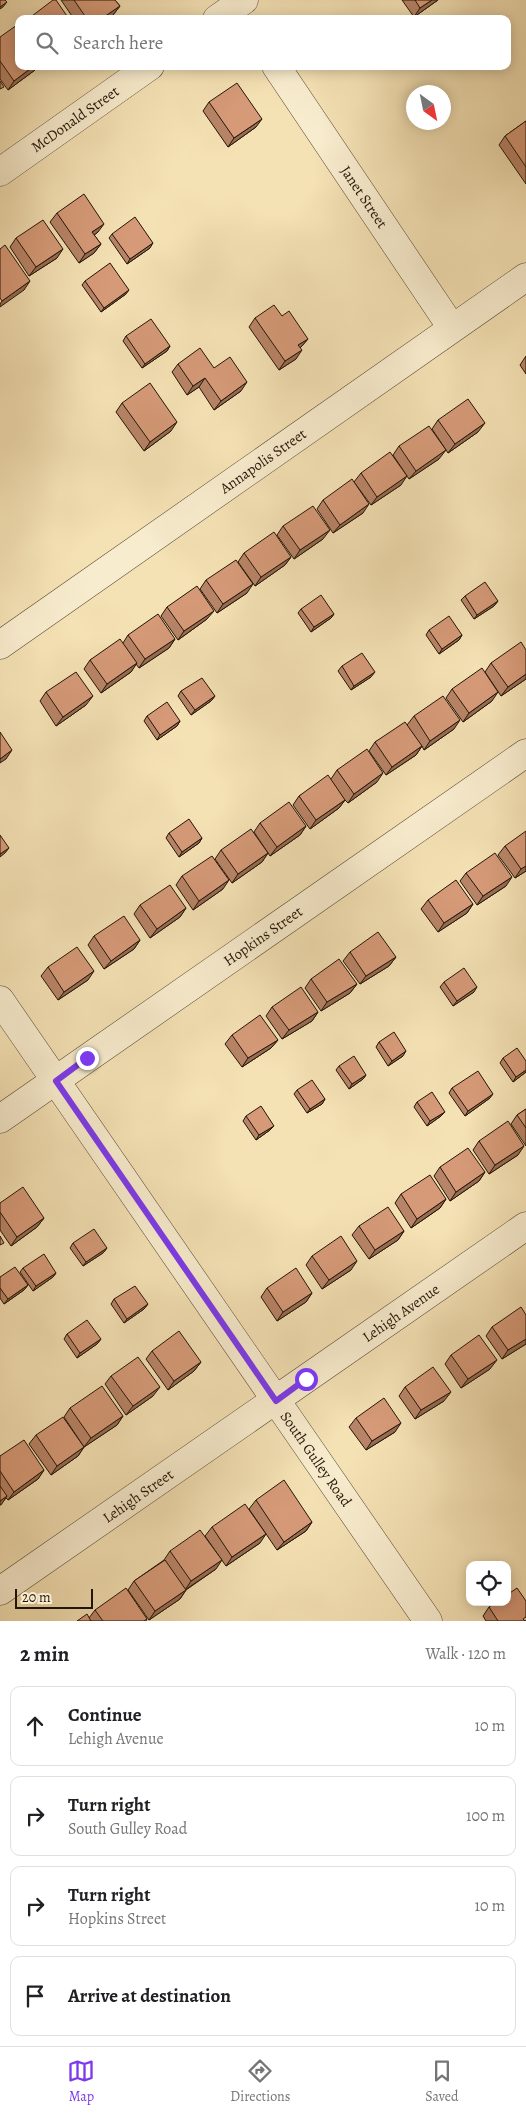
<!DOCTYPE html>
<html lang="en">
<head>
<meta charset="utf-8">
<style>
  body { margin:0; font-family:Alegreya,serif; background:#f6f6f6; color:#202124 }
  .controls { position:absolute; right:15px; bottom:15px; display:grid; overflow:hidden; border-radius:10px; box-shadow:0 2px 12px #0003 }
  .controls button { width:45px; height:45px; display:grid; place-items:center; padding:0; border:0; border-bottom:1px solid #e0e0e0; background:#fff; color:#202124; font:25px sans-serif }
  .compass { position:absolute; left:406px; top:85px; width:45px; height:45px; border-radius:50%; background:#fff; box-shadow:0 2px 12px #0003; rotate:147deg }
  .scale { position:absolute; left:15px; bottom:12px; width:78px; box-sizing:border-box; padding-left:5px; border:2px solid #231507; border-top:0; font-size:14px; line-height:18px; white-space:nowrap; color:#231507; -webkit-text-stroke:4px #f8ecce; paint-order:stroke }
  .stop { position:absolute; width:15px; height:15px; margin:-11px; border:4px solid #7c3aed; border-radius:50%; background:#fff }
  .stop.end { background:#7c3aed; border-color:#fff; box-shadow:0 1px 5px #0008 }
  .list { margin:0; padding:0; list-style:none }
  h2 { display:flex; justify-content:space-between; align-items:center; height:65px; margin:0; padding:0 20px; font-size:21px }
  h2 small { font-size:16px; font-weight:400; color:#757577 }
  .list li { display:grid; grid-template-columns:32px 1fr auto; gap:15px; align-items:center; box-sizing:border-box; height:80px; margin:0 10px 10px; padding:0 10px; border:1px solid #e0e0e0; border-radius:10px }
  .list b { display:block; font-size:19px; white-space:nowrap }
  .list p { margin:0; font-size:16px; white-space:nowrap; color:#757577 }
  .list em { font-size:16px; font-style:normal; color:#757577 }
  .icon { flex:none; width:28px; height:28px; fill:none; stroke:currentColor; stroke-width:2; stroke-linecap:round; stroke-linejoin:round }
  .map { position:relative; flex:none; width:526px; height:1621px; overflow:hidden }
  .search { position:absolute; background:#fff; box-shadow:0 2px 12px #0003; left:15px; right:15px; top:15px; height:55px; display:flex; align-items:center; gap:12px; box-sizing:border-box; padding:0 18px; border-radius:10px; color:#757577; font-size:19px }
  .sheet { height:425px; background:#fff }
  nav { display:flex; justify-content:space-around; align-items:center; box-sizing:border-box; height:70px; border-top:1px solid #e0e0e0; background:#fff; font-size:14px; color:#757577 }
  nav a { display:grid; justify-items:center; gap:2px }
  nav .on { color:#7c3aed }
  .map>svg:first-child { display:block }
</style>
</head>
<body>
<div class="map">
<svg width="526" height="1621" viewBox="0 0 526 1621">
  <rect width="100%" height="100%" fill="#f4e1b4"/>
  <filter id="stains"><feTurbulence type="fractalNoise" baseFrequency=".004" numOctaves="4"/><feColorMatrix values="0 0 0 0 .2 0 0 0 0 .09 0 0 0 0 .02 0 0 0 .5 -.17"/></filter>
  <radialGradient id="worn" r=".72"><stop offset=".6" stop-color="#630" stop-opacity="0"/><stop offset="1" stop-color="#630" stop-opacity=".3"/></radialGradient>
  <g fill="none" stroke-linecap="round" stroke-linejoin="round">
    <g stroke="#574832" stroke-width="29">
      <g id="minor">
        <path d="M217,19L244,0"/>
        <path d="M276,66L452,328"/>
        <path d="M0,172L150,66"/>
        <path d="M0,645L526,277"/>
        <path d="M0,1000L428,1621"/>
        <path d="M0,1119L526,753"/>
        <path d="M0,1591L526,1226"/>
      </g>
    </g>
    <use href="#minor" stroke="#f8ecce" stroke-width="28"/>
  </g>
  <g fill="#b88467" stroke="#231507">
    <path d="M61,0H115L120,6L113,15L108,19H74Z"/>
    <path d="M402,0H438L414,17Z"/>
    <path d="M0,37L35,70L8,90L0,79Z"/>
    <path d="M209,102L256,127L228,147L203,111Z"/>
    <path d="M526,121V184L499,145L505,136Z"/>
    <path d="M57,213L98,232L94,235L101,244L94,253L79,263L50,222Z"/>
    <path d="M112,234L150,248L127,264L109,238Z"/>
    <path d="M16,238L57,258L29,276L10,247Z"/>
    <path d="M85,281L126,294L101,312L82,285Z"/>
    <path d="M282,316L308,339L300,348L296,359L279,370L249,327L255,318Z"/>
    <path d="M126,336L170,346L167,351L142,368L123,341Z"/>
    <path d="M526,356V374L520,365Z"/>
    <path d="M178,364L214,368L241,391L214,410L199,387L187,395L172,372Z"/>
    <path d="M122,403L171,431L144,451L116,412Z"/>
    <path d="M438,420L478,432L448,453L432,429Z"/>
    <path d="M399,446L439,459L409,479L393,455Z"/>
    <path d="M361,473L401,485L371,505L354,482Z"/>
    <path d="M323,500L363,513L333,533L317,509Z"/>
    <path d="M283,526L323,539L294,559L277,535Z"/>
    <path d="M244,553L291,557L285,565L255,586L238,562Z"/>
    <path d="M206,580L247,593L217,613L200,589Z"/>
    <path d="M465,596L498,601L494,606L474,619L461,600Z"/>
    <path d="M167,607L207,619L178,640L161,616Z"/>
    <path d="M301,609L334,614L331,618L311,632L298,613Z"/>
    <path d="M429,630L462,635L459,640L439,654L426,635Z"/>
    <path d="M128,635L175,639L169,648L139,668L136,664L131,672L101,693L84,669L90,660L123,643Z"/>
    <path d="M526,650V679L501,696L485,672L491,663Z"/>
    <path d="M342,666L371,677L351,690L338,671Z"/>
    <path d="M452,689L492,701L463,722L446,698Z"/>
    <path d="M181,691L215,696L211,701L191,715L178,696Z"/>
    <path d="M46,692L86,705L56,726L40,701Z"/>
    <path d="M147,716L180,721L177,726L157,740L144,721Z"/>
    <path d="M414,716L454,729L424,750L422,746L416,755L386,775L369,751L375,742L407,725Z"/>
    <path d="M337,770L377,782L348,803L345,800L339,808L310,829L293,805L299,796L331,779Z"/>
    <path d="M260,823L306,826L300,835L270,856L254,832Z"/>
    <path d="M169,833L202,838L199,843L179,857L166,838Z"/>
    <path d="M505,846L526,871L515,878L498,855Z"/>
    <path d="M221,850L268,853L262,862L232,883L215,859Z"/>
    <path d="M466,873L506,886L477,905L460,881Z"/>
    <path d="M182,876L223,889L193,910L176,885Z"/>
    <path d="M428,900L473,904L467,913L438,932L421,909Z"/>
    <path d="M140,905L186,908L180,917L150,938L134,914Z"/>
    <path d="M94,936L140,940L134,949L104,969L88,945Z"/>
    <path d="M350,952L396,957L389,966L360,984L343,961Z"/>
    <path d="M48,967L88,980L58,1000L41,976Z"/>
    <path d="M311,979L357,984L350,993L321,1011L305,988Z"/>
    <path d="M444,982L474,992L453,1006L440,987Z"/>
    <path d="M272,1007L318,1012L312,1021L282,1039L266,1016Z"/>
    <path d="M232,1035L278,1040L271,1048L242,1067L225,1044Z"/>
    <path d="M379,1042L403,1056L388,1066L376,1047Z"/>
    <path d="M503,1058L526,1072L513,1082L500,1063Z"/>
    <path d="M339,1066L366,1075L363,1079L349,1089L336,1070Z"/>
    <path d="M452,1088L490,1098L465,1116L449,1093Z"/>
    <path d="M297,1090L325,1099L322,1104L307,1113L294,1094Z"/>
    <path d="M417,1102L441,1116L427,1126L414,1107Z"/>
    <path d="M526,1109V1146L511,1124L517,1115Z"/>
    <path d="M246,1116L270,1130L256,1140L243,1121Z"/>
    <path d="M479,1141L518,1155L489,1174L473,1150Z"/>
    <path d="M440,1167L485,1172L479,1181L450,1201L434,1176Z"/>
    <path d="M401,1194L446,1199L440,1208L411,1228L395,1203Z"/>
    <path d="M0,1203L44,1218L37,1227L11,1246L0,1230Z"/>
    <path d="M359,1226L404,1231L398,1240L369,1259L352,1235Z"/>
    <path d="M73,1243L107,1248L103,1253L83,1266L70,1248Z"/>
    <path d="M312,1256L351,1270L322,1289L306,1265Z"/>
    <path d="M23,1268L56,1273L53,1277L33,1291L20,1272Z"/>
    <path d="M0,1277L28,1285L24,1290L4,1304L0,1298Z"/>
    <path d="M267,1288L312,1293L306,1302L277,1321L261,1297Z"/>
    <path d="M114,1299L148,1304L144,1309L124,1323L111,1304Z"/>
    <path d="M526,1315V1344L502,1359L486,1336L492,1327Z"/>
    <path d="M67,1334L101,1339L97,1344L77,1358L64,1339Z"/>
    <path d="M152,1351L201,1362L194,1371L168,1390L146,1359Z"/>
    <path d="M451,1355L490,1369L461,1388L445,1364Z"/>
    <path d="M111,1376L153,1396L126,1415L105,1384Z"/>
    <path d="M405,1387L444,1401L415,1419L399,1396Z"/>
    <path d="M70,1408L123,1416L117,1425L84,1447L64,1417Z"/>
    <path d="M356,1418L395,1432L366,1450L349,1427Z"/>
    <path d="M36,1435L84,1447L78,1456L51,1475L29,1444Z"/>
    <path d="M0,1456L44,1470L38,1479L8,1500L6,1498L0,1505Z"/>
    <path d="M256,1500L312,1522L306,1531L277,1550L249,1509Z"/>
    <path d="M212,1527L260,1543L226,1566L205,1536Z"/>
    <path d="M170,1551L216,1569L186,1590L180,1599L149,1620L128,1590L134,1581L164,1560Z"/>
    <path d="M489,1607L526,1621H486L483,1616Z"/>
    <path d="M95,1610L147,1619L146,1621H77L89,1618Z"/>
  </g>
  <g fill="#966c54" stroke="#231507">
    <path d="M432,0H438L414,17L420,8Z"/>
    <path d="M7,2L3,7L0,9V7Z"/>
    <path d="M120,6L113,15L108,19H101Z"/>
    <path d="M34,66H38L35,70L8,90L14,81Z"/>
    <path d="M262,119L256,127L228,147L234,138Z"/>
    <path d="M104,224L98,232L86,241L92,232Z"/>
    <path d="M153,243L150,248L127,264L130,259Z"/>
    <path d="M101,244L94,253L79,263L85,254Z"/>
    <path d="M63,249L57,258L29,276L36,267Z"/>
    <path d="M30,281L24,290L0,307V304L2,301Z"/>
    <path d="M129,290L126,294L101,312L104,308Z"/>
    <path d="M308,339L301,347L292,354L298,345Z"/>
    <path d="M170,346L167,351L142,368L145,364Z"/>
    <path d="M302,350L296,359L279,370L285,361Z"/>
    <path d="M205,378L199,387L187,395L193,386Z"/>
    <path d="M247,382L241,391L214,410L221,401Z"/>
    <path d="M177,422L171,431L144,451L150,442Z"/>
    <path d="M485,423L478,432L448,453L455,444Z"/>
    <path d="M446,450L439,459L409,479L416,471Z"/>
    <path d="M407,476L401,485L371,505L377,497Z"/>
    <path d="M369,504L363,513L333,533L340,525Z"/>
    <path d="M330,530L323,539L294,559L300,550Z"/>
    <path d="M291,557L285,565L255,586L261,577Z"/>
    <path d="M253,584L247,593L217,613L223,604Z"/>
    <path d="M498,601L494,606L474,619L477,615Z"/>
    <path d="M214,611L207,619L178,640L184,631Z"/>
    <path d="M334,614L331,618L311,632L314,627Z"/>
    <path d="M462,635L459,640L439,654L442,649Z"/>
    <path d="M175,639L169,648L139,668L145,659Z"/>
    <path d="M137,663L131,672L101,693L107,684Z"/>
    <path d="M375,672L371,677L351,690L354,686Z"/>
    <path d="M526,674V679L501,696L508,687Z"/>
    <path d="M498,692L492,701L463,722L469,713Z"/>
    <path d="M93,696L86,705L56,726L63,717Z"/>
    <path d="M215,696L211,701L191,715L195,710Z"/>
    <path d="M460,720L454,729L424,750L430,741Z"/>
    <path d="M180,721L177,726L157,740L160,735Z"/>
    <path d="M422,746L416,755L386,775L392,767Z"/>
    <path d="M12,750L6,759L0,763V759Z"/>
    <path d="M383,773L377,782L348,803L354,794Z"/>
    <path d="M345,800L339,808L310,829L316,820Z"/>
    <path d="M306,826L300,835L270,856L277,847Z"/>
    <path d="M202,838L199,843L179,857L182,852Z"/>
    <path d="M9,848L5,853L0,857V854Z"/>
    <path d="M268,853L262,862L232,883L238,874Z"/>
    <path d="M526,866V871L515,878L521,869Z"/>
    <path d="M512,877L506,886L477,905L483,896Z"/>
    <path d="M229,880L223,889L193,910L199,901Z"/>
    <path d="M473,904L467,913L438,932L444,923Z"/>
    <path d="M186,908L180,917L150,938L157,929Z"/>
    <path d="M140,940L134,949L104,969L111,961Z"/>
    <path d="M396,957L389,966L360,984L366,976Z"/>
    <path d="M94,971L88,980L58,1000L64,992Z"/>
    <path d="M357,984L350,993L321,1011L327,1002Z"/>
    <path d="M477,987L474,992L453,1006L457,1001Z"/>
    <path d="M318,1012L312,1021L282,1039L289,1030Z"/>
    <path d="M278,1040L271,1048L242,1067L248,1058Z"/>
    <path d="M406,1051L403,1056L388,1066L392,1061Z"/>
    <path d="M526,1070V1072L513,1082L516,1077Z"/>
    <path d="M366,1075L363,1079L349,1089L352,1084Z"/>
    <path d="M493,1094L490,1098L465,1116L468,1111Z"/>
    <path d="M325,1099L322,1104L307,1113L310,1109Z"/>
    <path d="M445,1112L441,1116L427,1126L430,1121Z"/>
    <path d="M274,1126L270,1130L256,1140L259,1135Z"/>
    <path d="M524,1146L518,1155L489,1174L495,1165Z"/>
    <path d="M485,1172L479,1181L450,1201L456,1192Z"/>
    <path d="M446,1199L440,1208L411,1228L417,1219Z"/>
    <path d="M44,1218L37,1227L11,1246L17,1237Z"/>
    <path d="M404,1231L398,1240L369,1259L375,1250Z"/>
    <path d="M107,1248L103,1253L83,1266L86,1262Z"/>
    <path d="M357,1261L351,1270L322,1289L329,1280Z"/>
    <path d="M56,1273L53,1277L33,1291L36,1286Z"/>
    <path d="M28,1285L24,1290L4,1304L8,1299Z"/>
    <path d="M312,1293L306,1302L277,1321L283,1312Z"/>
    <path d="M148,1304L144,1309L124,1323L127,1319Z"/>
    <path d="M101,1339L97,1344L77,1358L80,1353Z"/>
    <path d="M526,1339V1344L502,1359L508,1350Z"/>
    <path d="M497,1360L490,1369L461,1388L468,1379Z"/>
    <path d="M201,1362L194,1371L168,1390L174,1381Z"/>
    <path d="M160,1387L153,1396L126,1415L133,1406Z"/>
    <path d="M451,1392L444,1401L415,1419L421,1410Z"/>
    <path d="M123,1416L117,1425L84,1447L91,1438Z"/>
    <path d="M401,1423L395,1432L366,1450L372,1441Z"/>
    <path d="M84,1447L78,1456L51,1475L57,1466Z"/>
    <path d="M44,1470L38,1479L8,1500L14,1492Z"/>
    <path d="M7,1496L1,1505H0V1501Z"/>
    <path d="M312,1522L306,1531L277,1550L284,1542Z"/>
    <path d="M266,1534L260,1543L226,1566L232,1557Z"/>
    <path d="M222,1560L216,1569L185,1590L191,1581Z"/>
    <path d="M186,1590L180,1599L149,1620L155,1611Z"/>
  </g>
  <g fill="#d69a78" stroke="#231507">
    <path d="M0,0H5L7,2L0,7Z"/>
    <path d="M53,0H56L69,19H28Z"/>
    <path d="M74,0H115L120,6L101,19H87Z"/>
    <path d="M415,0H432L420,8Z"/>
    <path d="M17,25L19,28V66H34L14,81L0,61V37Z"/>
    <path d="M0,81L4,87L0,89Z"/>
    <path d="M237,83L262,119L234,138L209,102Z"/>
    <path d="M526,121V167L505,136Z"/>
    <path d="M84,194L104,224L92,232L101,244L85,254L57,213Z"/>
    <path d="M135,217L153,243L130,259L112,234Z"/>
    <path d="M43,220L63,249L36,267L16,238Z"/>
    <path d="M5,245L30,281L2,301L0,298V249Z"/>
    <path d="M110,263L129,290L104,308L85,281Z"/>
    <path d="M274,305L282,316L289,311L308,339L298,345L302,350L285,361L255,318Z"/>
    <path d="M151,319L170,346L145,364L126,336Z"/>
    <path d="M200,348L214,368L230,357L247,382L221,401L205,378L193,386L178,364Z"/>
    <path d="M150,383L177,422L150,442L122,403Z"/>
    <path d="M468,399L485,423L455,444L438,420Z"/>
    <path d="M429,426L446,450L416,471L399,446Z"/>
    <path d="M390,452L407,476L377,497L361,473Z"/>
    <path d="M352,479L369,504L340,525L323,500Z"/>
    <path d="M313,506L330,530L300,550L283,526Z"/>
    <path d="M274,532L291,557L261,577L244,553Z"/>
    <path d="M236,560L253,584L223,604L206,580Z"/>
    <path d="M485,582L498,601L477,615L465,596Z"/>
    <path d="M197,586L214,611L184,631L167,607Z"/>
    <path d="M321,595L334,614L314,627L301,609Z"/>
    <path d="M158,614L175,639L145,659L128,635Z"/>
    <path d="M449,616L462,635L442,649L429,630Z"/>
    <path d="M120,639L137,663L107,684L90,660Z"/>
    <path d="M521,642L526,650V674L508,687L491,663Z"/>
    <path d="M362,653L375,672L354,686L342,666Z"/>
    <path d="M482,668L498,692L469,713L452,689Z"/>
    <path d="M76,672L93,696L63,717L46,692Z"/>
    <path d="M202,678L215,696L195,710L181,691Z"/>
    <path d="M443,696L460,720L430,741L414,716Z"/>
    <path d="M167,702L180,721L160,735L147,716Z"/>
    <path d="M405,722L422,746L392,767L375,742Z"/>
    <path d="M0,732L12,750L0,759Z"/>
    <path d="M367,749L383,773L354,794L337,770Z"/>
    <path d="M328,775L345,800L316,820L299,796Z"/>
    <path d="M289,802L306,826L277,847L260,823Z"/>
    <path d="M189,819L202,838L182,852L169,833Z"/>
    <path d="M251,829L268,853L238,874L221,850Z"/>
    <path d="M526,831V866L521,869L505,846Z"/>
    <path d="M0,835L9,848L0,854Z"/>
    <path d="M495,853L512,877L483,896L466,873Z"/>
    <path d="M212,856L229,880L199,901L182,876Z"/>
    <path d="M456,880L473,904L444,923L428,900Z"/>
    <path d="M170,885L186,908L157,929L140,905Z"/>
    <path d="M124,916L140,940L111,961L94,936Z"/>
    <path d="M378,932L396,957L366,976L350,952Z"/>
    <path d="M77,947L94,971L64,992L48,967Z"/>
    <path d="M339,959L357,984L327,1002L311,979Z"/>
    <path d="M464,968L477,987L457,1001L444,982Z"/>
    <path d="M301,987L318,1012L289,1030L272,1007Z"/>
    <path d="M260,1015L278,1040L248,1058L232,1035Z"/>
    <path d="M394,1032L406,1051L392,1061L379,1042Z"/>
    <path d="M517,1048L526,1061V1070L516,1077L503,1058Z"/>
    <path d="M354,1056L366,1075L352,1084L339,1066Z"/>
    <path d="M478,1071L493,1094L468,1111L452,1088Z"/>
    <path d="M312,1080L325,1099L310,1109L297,1090Z"/>
    <path d="M432,1092L445,1112L430,1121L417,1102Z"/>
    <path d="M261,1106L274,1126L259,1135L246,1116Z"/>
    <path d="M526,1109V1128L517,1115Z"/>
    <path d="M508,1121L524,1146L495,1165L479,1141Z"/>
    <path d="M468,1148L485,1172L456,1192L440,1167Z"/>
    <path d="M430,1175L446,1199L417,1219L401,1194Z"/>
    <path d="M23,1187L44,1218L17,1237L0,1212V1203Z"/>
    <path d="M388,1207L404,1231L375,1250L359,1226Z"/>
    <path d="M94,1229L107,1248L86,1262L73,1243Z"/>
    <path d="M0,1236L4,1243L0,1245Z"/>
    <path d="M341,1236L357,1261L329,1280L312,1256Z"/>
    <path d="M44,1254L56,1273L36,1286L23,1268Z"/>
    <path d="M15,1267L28,1285L8,1299L0,1288V1277Z"/>
    <path d="M296,1268L312,1293L283,1312L267,1288Z"/>
    <path d="M135,1286L148,1304L127,1319L114,1299Z"/>
    <path d="M521,1307L526,1315V1339L508,1350L492,1327Z"/>
    <path d="M87,1320L101,1339L80,1353L67,1334Z"/>
    <path d="M179,1331L201,1362L174,1381L152,1351Z"/>
    <path d="M479,1335L497,1360L468,1379L451,1355Z"/>
    <path d="M138,1357L160,1387L133,1406L111,1376Z"/>
    <path d="M433,1367L451,1392L421,1410L405,1387Z"/>
    <path d="M102,1386L123,1416L91,1438L70,1408Z"/>
    <path d="M384,1398L401,1423L372,1441L356,1418Z"/>
    <path d="M63,1417L84,1447L57,1466L36,1435Z"/>
    <path d="M24,1440L44,1470L14,1492L0,1471V1456Z"/>
    <path d="M284,1480L312,1522L284,1542L256,1500Z"/>
    <path d="M0,1486L7,1496L0,1501Z"/>
    <path d="M245,1504L266,1534L232,1557L212,1527Z"/>
    <path d="M200,1530L222,1560L191,1581L170,1551Z"/>
    <path d="M165,1560L186,1590L155,1611L134,1581Z"/>
    <path d="M126,1588L147,1619L144,1621H103L95,1610Z"/>
    <path d="M517,1588L526,1601V1617L523,1619L525,1621H498L489,1607L496,1602H507V1595Z"/>
    <path d="M87,1614L91,1621H77Z"/>
  </g>
  <g fill="none" stroke-linecap="round" stroke-linejoin="round">
    <path stroke="#7c3aed" stroke-width="6" d="M87,1058L56,1081L276,1401L306,1379"/>
  </g>
  <g text-anchor="middle" stroke-width="4.5" stroke-linejoin="round" paint-order="stroke">
    <g font-size="15" fill="#231507" stroke="#f8ecce">
      <text transform="translate(75 119) rotate(-35)" y="5">McDonald Street</text>
      <text transform="translate(364 197) rotate(56)" y="5">Janet Street</text>
      <text transform="translate(263 461) rotate(-35)" y="5">Annapolis Street</text>
      <text transform="translate(263 936) rotate(-35)" y="5">Hopkins Street</text>
      <text transform="translate(401 1313) rotate(-35)" y="5">Lehigh Avenue</text>
      <text transform="translate(316 1459) rotate(55)" y="5">South Gulley Road</text>
      <text transform="translate(138 1496) rotate(-35)" y="5">Lehigh Street</text>
    </g>
  </g>
  <rect width="100%" height="100%" filter="url(#stains)"/>
  <rect width="100%" height="100%" fill="url(#worn)"/>
</svg>
<div class="controls">
<button><svg class="icon" aria-label="locate" viewBox="0 0 24 24"><circle cx="12" cy="12" r="6"/><path d="M12 2v4M12 18v4M2 12h4M18 12h4"/></svg></button>
</div>
<svg class="compass" viewBox="-18 -18 36 36"><path d="M0-13l5 13h-10z" fill="#e53935"/><path d="M0 13l5-13h-10z" fill="#757577"/></svg>
<div class="scale">20 m</div>
<div class="stop" style="left:306px;top:1379px"></div>
<div class="stop end" style="left:87px;top:1058px"></div>
<div class="search"><svg class="icon" aria-label="search" viewBox="0 0 24 24"><circle cx="10" cy="10" r="6"/><path d="M15 15l6 6"/></svg>Search here</div>
</div>
<section class="sheet">
<h2>2 min<small>Walk · 120 m</small></h2>
<ul class="list">
<li><svg class="icon" aria-label="ahead" viewBox="0 0 24 24"><path d="M12 20V5M6 11l6-6 6 6"/></svg><div><b>Continue</b><p>Lehigh Avenue</p></div><em>10 m</em></li>
<li><svg class="icon" aria-label="right" viewBox="0 0 24 24"><path d="M7 20v-9h11M14 6l5 5-5 5"/></svg><div><b>Turn right</b><p>South Gulley Road</p></div><em>100 m</em></li>
<li><svg class="icon" aria-label="right" viewBox="0 0 24 24"><path d="M7 20v-9h11M14 6l5 5-5 5"/></svg><div><b>Turn right</b><p>Hopkins Street</p></div><em>10 m</em></li>
<li><svg class="icon" aria-label="arrive" viewBox="0 0 24 24"><path d="M6 21V4h12l-3 4 3 4H6"/></svg><div><b>Arrive at destination</b></div></li>
</ul>
</section>
<nav>
<a class="on"><svg class="icon" aria-label="map" viewBox="0 0 24 24"><path d="M3 6l6-2 6 2 6-2v14l-6 2-6-2-6 2zM9 4v14M15 6v14"/></svg>Map</a>
<a><svg class="icon" aria-label="directions" viewBox="0 0 24 24"><path d="M12 3l9 9-9 9-9-9zM9 14v-3h6M13 9l2 2-2 2"/></svg>Directions</a>
<a><svg class="icon" aria-label="saved" viewBox="0 0 24 24"><path d="M7 4h10v16l-5-4-5 4z"/></svg>Saved</a>
</nav>
</body>
</html>
